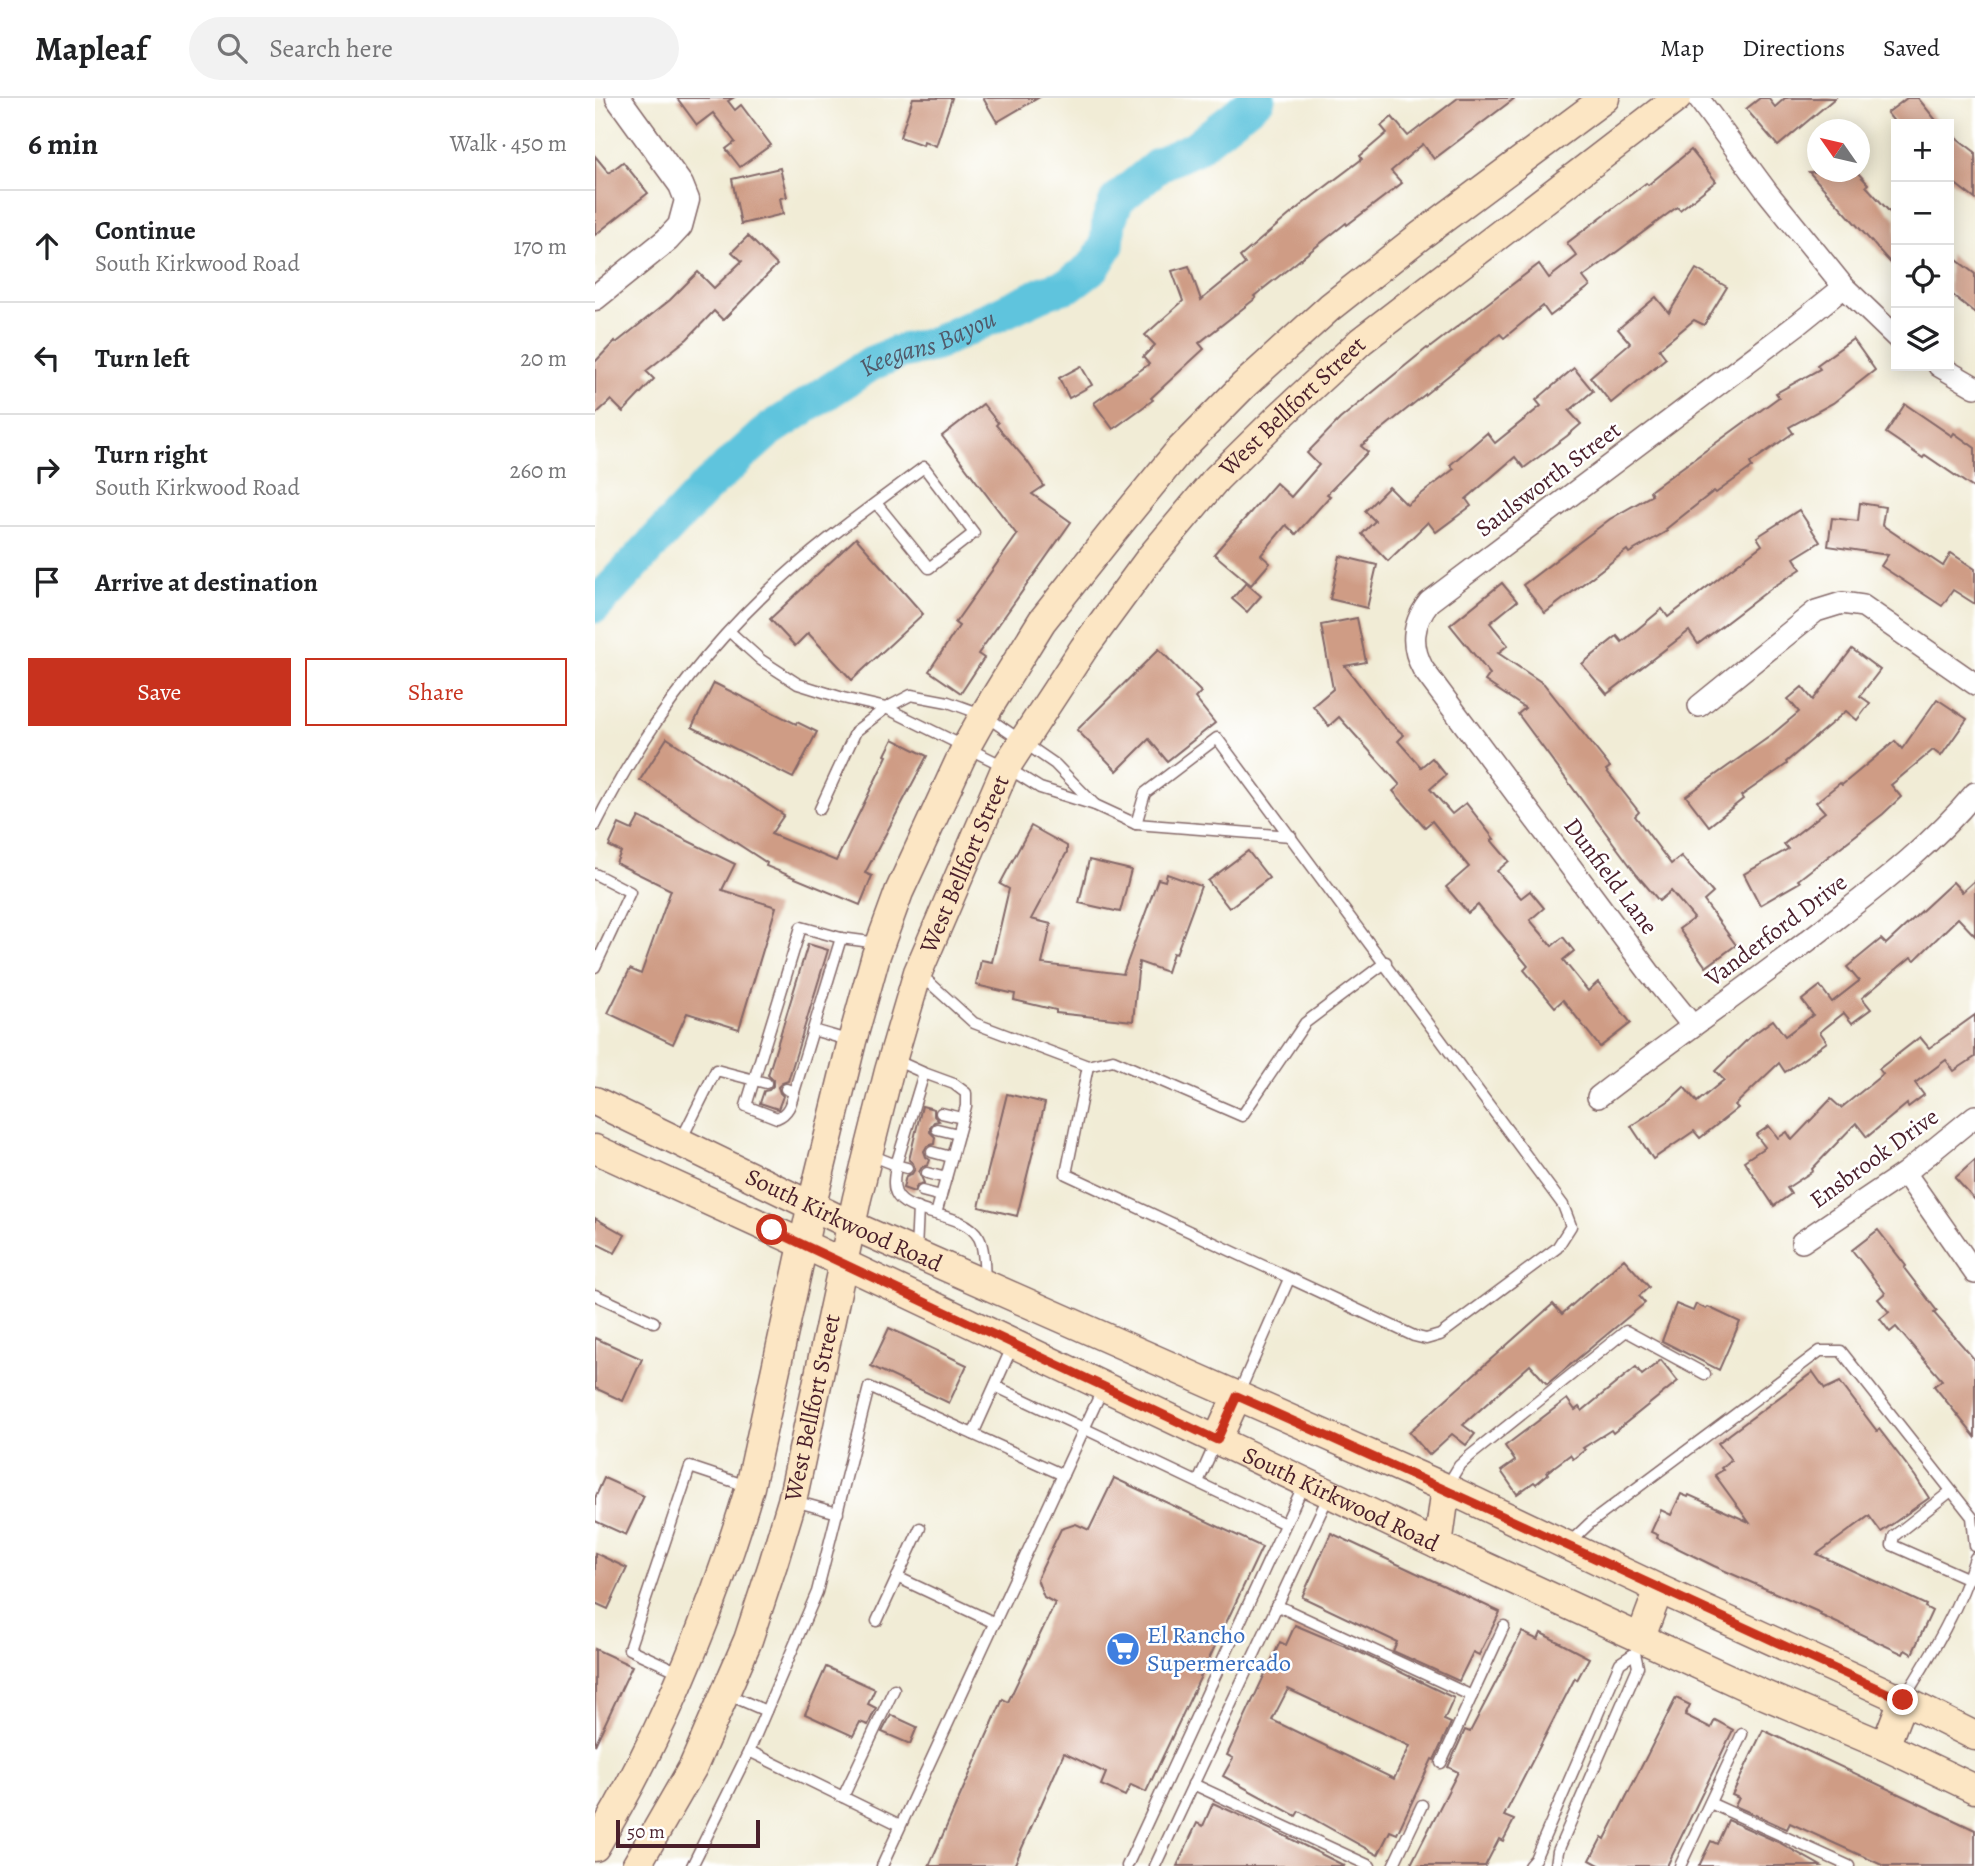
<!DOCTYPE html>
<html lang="en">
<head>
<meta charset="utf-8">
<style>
  body { margin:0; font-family:Alegreya,serif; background:#f2f2f2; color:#202124 }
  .controls { position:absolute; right:21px; top:21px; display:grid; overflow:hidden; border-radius:0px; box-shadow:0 4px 18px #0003 }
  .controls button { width:63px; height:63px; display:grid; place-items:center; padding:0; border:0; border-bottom:2px solid #e0e0e0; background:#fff; color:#202124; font:35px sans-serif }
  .compass { position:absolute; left:1212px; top:21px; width:63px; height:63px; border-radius:50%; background:#fff; box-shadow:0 4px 18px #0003; rotate:304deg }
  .scale { position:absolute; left:21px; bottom:18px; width:144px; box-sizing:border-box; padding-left:7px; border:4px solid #4a1f2b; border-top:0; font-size:19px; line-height:24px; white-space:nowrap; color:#4a1f2b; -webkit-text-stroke:5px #fff; paint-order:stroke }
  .stop { position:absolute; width:21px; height:21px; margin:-16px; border:5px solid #c8321e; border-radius:50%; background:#fff }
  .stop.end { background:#c8321e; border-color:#fff; box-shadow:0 2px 7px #0008 }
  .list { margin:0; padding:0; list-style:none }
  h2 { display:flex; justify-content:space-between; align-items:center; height:91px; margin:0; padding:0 28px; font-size:30px }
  h2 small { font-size:23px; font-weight:400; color:#757577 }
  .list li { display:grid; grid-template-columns:46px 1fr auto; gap:21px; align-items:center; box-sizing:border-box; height:112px; padding:0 28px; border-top:2px solid #e0e0e0 }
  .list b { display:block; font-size:26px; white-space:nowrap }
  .list p { margin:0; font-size:23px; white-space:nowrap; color:#757577 }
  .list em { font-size:23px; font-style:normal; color:#757577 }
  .actions { display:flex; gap:14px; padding:21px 28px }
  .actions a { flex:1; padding:16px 0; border:2px solid #c8321e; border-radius:0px; text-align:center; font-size:24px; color:#c8321e }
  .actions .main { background:#c8321e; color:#fff }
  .icon { flex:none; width:38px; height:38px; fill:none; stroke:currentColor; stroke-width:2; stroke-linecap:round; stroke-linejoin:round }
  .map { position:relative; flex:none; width:1380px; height:1768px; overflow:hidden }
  header { display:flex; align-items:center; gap:42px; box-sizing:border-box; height:98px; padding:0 35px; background:#fff; border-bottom:2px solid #e0e0e0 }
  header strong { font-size:33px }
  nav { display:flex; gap:38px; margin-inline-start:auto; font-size:24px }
  .search { width:490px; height:63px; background:#f2f2f2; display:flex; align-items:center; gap:18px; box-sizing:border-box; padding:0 24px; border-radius:38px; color:#757577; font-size:26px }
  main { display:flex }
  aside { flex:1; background:#fff }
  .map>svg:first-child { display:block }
</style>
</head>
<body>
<header>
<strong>Mapleaf</strong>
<div class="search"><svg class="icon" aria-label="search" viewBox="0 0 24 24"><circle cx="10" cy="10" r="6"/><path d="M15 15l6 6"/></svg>Search here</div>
<nav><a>Map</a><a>Directions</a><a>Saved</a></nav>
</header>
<main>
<aside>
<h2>6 min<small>Walk · 450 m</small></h2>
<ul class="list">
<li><svg class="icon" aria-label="ahead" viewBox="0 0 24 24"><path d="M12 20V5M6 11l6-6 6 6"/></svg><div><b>Continue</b><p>South Kirkwood Road</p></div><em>170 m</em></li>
<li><svg class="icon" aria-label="left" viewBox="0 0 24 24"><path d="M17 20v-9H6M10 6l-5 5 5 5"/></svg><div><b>Turn left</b></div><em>20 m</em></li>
<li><svg class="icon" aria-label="right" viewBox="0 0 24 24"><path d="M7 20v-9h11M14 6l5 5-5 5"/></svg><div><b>Turn right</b><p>South Kirkwood Road</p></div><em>260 m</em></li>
<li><svg class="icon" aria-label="arrive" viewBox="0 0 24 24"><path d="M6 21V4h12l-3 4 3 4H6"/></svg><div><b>Arrive at destination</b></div></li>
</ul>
<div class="actions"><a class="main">Save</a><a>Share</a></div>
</aside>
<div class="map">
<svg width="1380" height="1768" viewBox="0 0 1380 1768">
  <rect width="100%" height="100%" fill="#fff"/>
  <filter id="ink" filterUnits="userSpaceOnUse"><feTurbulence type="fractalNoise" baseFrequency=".0143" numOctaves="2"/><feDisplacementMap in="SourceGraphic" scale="14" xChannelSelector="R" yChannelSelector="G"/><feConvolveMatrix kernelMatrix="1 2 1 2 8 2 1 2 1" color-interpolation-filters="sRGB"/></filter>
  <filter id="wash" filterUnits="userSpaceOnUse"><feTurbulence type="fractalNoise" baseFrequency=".00686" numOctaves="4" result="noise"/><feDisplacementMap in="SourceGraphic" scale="28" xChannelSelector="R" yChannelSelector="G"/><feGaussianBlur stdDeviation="1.57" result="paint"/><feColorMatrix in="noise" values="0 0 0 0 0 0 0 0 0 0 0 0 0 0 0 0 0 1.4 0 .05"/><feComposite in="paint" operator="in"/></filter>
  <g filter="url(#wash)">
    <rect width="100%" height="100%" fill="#f1ecd6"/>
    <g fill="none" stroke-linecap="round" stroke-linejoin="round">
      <path stroke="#5fc4dd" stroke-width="35" id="s1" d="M0,508L110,390L173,333L277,265L307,253L337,247L451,194L474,187L499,168L512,147L514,122L522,102L565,66L600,50L663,0"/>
    </g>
    <g id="blocks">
      <g fill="#cf9c85" fill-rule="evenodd">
        <path d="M82,0H138L133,3L140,12L146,7L176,47L145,69L131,51L140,44L118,15L102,27Z"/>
        <path d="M318,0H357L341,48L329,43L328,47L305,39Z"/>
        <path d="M388,0H443L402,24Z"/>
        <path d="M863,0H920L839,61L828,46L796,73L807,85L752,127L751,125L659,198L661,200L604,245L609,251L556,300L558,302L518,331L499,305L554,266L548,259L560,247L550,237L588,203L577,173L594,168L606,202L650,166L645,159L705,108L767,61L765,58L792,35L786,28L797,19L813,38Z"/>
        <path d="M1165,0H1173L1180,9L1190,0H1240L1183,48L1151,11Z"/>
        <path d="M1312,0H1323L1344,26H1301L1292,15Z"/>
        <path d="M1354,34L1380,54V101L1354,81Z"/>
        <path d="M1096,52L1121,83L1085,112L1082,109L988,179L995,188L955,218L948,208L909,240L905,236L766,348L773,354L732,396L735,398L701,436L691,427L666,457L675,465L656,487L619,456L681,385L696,399L724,367L712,355L745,321L832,250L833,251L944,166L954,180L982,158L972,145L1051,85L1053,87Z"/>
        <path d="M0,58L14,75L28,64L53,95L0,137Z"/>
        <path d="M185,70L192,99L185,100L188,116L146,126L137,81Z"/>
        <path d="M1214,74H1262L1273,86L1271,88L1301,121V171Z"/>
        <path d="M153,138L182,167L128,222L119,213L92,241L51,273L59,281L28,314L16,302L0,317V264L20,243L21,245L75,202L103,174L119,190L147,163L137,154Z"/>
        <path d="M1354,156L1380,176V215L1354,194Z"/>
        <path d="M1101,171L1132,189L1109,227L1099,222L1064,251L1071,260L1016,305L995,279L1035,245L1023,231L1061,199L1074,215Z"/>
        <path d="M1258,241L1280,272L1238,305L1194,329L1198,335L1155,365L1157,369L1121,395L1119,393L1071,431L1072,433L1034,455L1032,452L950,515L928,487L1015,421L1057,397L1055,393L1184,299L1181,295L1225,271L1222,267Z"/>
        <path d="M486,268L497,287L474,300L464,280Z"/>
        <path d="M979,270L998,293L974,313L986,326L972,338L929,370L920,359L871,401L876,408L841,434L833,424L793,463L767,436L780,423L770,413L794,389L812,407L859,371L855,367L892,335L900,345L946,308L941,302Z"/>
        <path d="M388,306L403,325L401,327L432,363L449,388L437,396L476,424L383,556L389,560L366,595L334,573L364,528L360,525L422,437L347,338Z"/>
        <path d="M1310,306L1357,338L1359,335L1380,350V391L1330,357L1328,360L1291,335Z"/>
        <path d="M1265,405L1290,409L1287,427L1348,468L1356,455L1380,471V506L1358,492L1347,508L1286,468L1293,457L1233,448L1237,420L1263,423Z"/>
        <path d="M1204,412L1225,444L1199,460L1206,471L1178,489L1103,546L1094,533L1012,596L987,566L1022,538L1027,544L1067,511L1073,519L1167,447L1162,439Z"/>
        <path d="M261,440L328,516L257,582L213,535L200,548L175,521Z"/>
        <path d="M745,458L782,467L772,510L735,501Z"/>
        <path d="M651,485L666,498L652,514L637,501Z"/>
        <path d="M907,485L922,503L895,525L913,547L903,555L949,586L1015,669L1011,672L1044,714L1040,718L1076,766L1086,758L1118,795L1109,803L1141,847L1111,869L1084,831L1099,820L1076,793L1064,803L1042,777L923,616L930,610L890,583L895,576L855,527Z"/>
        <path d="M762,520L771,564L750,568L792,622L809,637L803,643L826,669L837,660L851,677L835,691L857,716L871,705L899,741L896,742L914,763L902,773L926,800L935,793L949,810L935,822L957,848L968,839L979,853L968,862L993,893L1003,884L1036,925L1005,949L968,902L960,909L929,872L933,868L883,807L873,815L851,789L874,769L837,723L830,729L798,693L805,687L744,619L734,628L718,608L738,591L726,527Z"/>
        <path d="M564,551L606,594L600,600L620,625L572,663L554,641L522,673L482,632Z"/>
        <path d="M1257,551L1285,572L1265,598L1275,605L1262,622L1251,613L1191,664L1192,666L1146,698L1148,701L1114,728L1091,698L1174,639L1204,614L1193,601L1207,589L1218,602Z"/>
        <path d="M119,585L201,626L202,624L222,634L198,680L97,629Z"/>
        <path d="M1342,601L1372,621L1346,658L1338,652L1296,687L1306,699L1288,716L1203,782L1205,784L1165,807L1149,776L1193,751L1189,746L1230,714L1221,704L1245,685L1247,687L1300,643L1307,651Z"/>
        <path d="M72,640L189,717L176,736L241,763L292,658L290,657L298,641L332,658L270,775L277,778L265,807L171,768L172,765L45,682Z"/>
        <path d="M44,719L140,766L127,792L181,809L144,931L92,915L78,946L13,915L35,871L46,876L76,792L21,765L26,754L14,748L24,726L37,732Z"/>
        <path d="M436,728L472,748V754L436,821L456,826L447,866L528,876L563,781L570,783L572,776L606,788L581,856L578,855L572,874L544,864L538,923L461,915V912L419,902L420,896L381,887L386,862L397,864L414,791L405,786Z"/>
        <path d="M653,753L674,780L634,810L613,783Z"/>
        <path d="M494,762L536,772L525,814L484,805Z"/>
        <path d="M1380,782V838L1363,820L1320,862L1316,859L1267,900L1276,911L1257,925L1249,915L1225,934L1232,944L1190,974L1184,965L1140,1007L1143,1010L1105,1040L1099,1033L1058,1061L1036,1028L1075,1002L1089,989L1102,1004L1129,982L1120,973L1156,938L1178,922L1190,938L1218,917L1207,902L1225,888L1237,904L1264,883L1252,869L1286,841L1291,846L1358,784L1367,794Z"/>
        <path d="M213,846L233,852L193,983L187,985L183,989L185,995L188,998L183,1011L165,1005L169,993L174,992L178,988V982L173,977Z"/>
        <path d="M1380,917V959L1359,973L1351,962L1320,985L1329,997L1313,1009L1312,1006L1272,1039L1261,1025L1217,1071L1218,1073L1192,1090L1196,1096L1179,1108L1149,1063L1170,1049L1161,1037L1174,1028L1183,1040L1192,1034L1197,1042L1236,1001L1246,1010L1288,976L1284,971L1325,939L1334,950Z"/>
        <path d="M412,996L450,1005L422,1118L384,1109Z"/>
        <path d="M327,1008L339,1011V1018L344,1023L339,1024L335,1029V1034L340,1039L339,1046L332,1048L329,1053L331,1059L335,1062L333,1067L327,1069L324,1074L329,1085L322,1087L319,1094L308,1090L311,1078L317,1076L320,1071L318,1065L314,1062Z"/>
        <path d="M1380,1062V1102L1360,1080Z"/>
        <path d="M0,1120L30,1137L20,1155L0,1145Z"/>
        <path d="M1283,1132L1311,1168L1309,1170L1342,1213L1339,1215L1380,1262V1339L1339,1288L1347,1282L1301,1229L1295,1234L1285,1221L1294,1214L1283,1201L1290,1195L1257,1152Z"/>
        <path d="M1029,1161L1054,1189L1044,1198L1050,1205L952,1286L935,1267L868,1327L880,1336L871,1347L857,1336L834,1357L814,1334L958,1206L967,1216Z"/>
        <path d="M1081,1206L1098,1213L1101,1206L1111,1211L1113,1209L1145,1224L1124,1272L1067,1243Z"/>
        <path d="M294,1230L372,1267L354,1305L276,1268Z"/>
        <path d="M0,1240L47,1261L28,1303L0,1290Z"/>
        <path d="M1066,1262L1083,1283L1018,1335L1016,1332L988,1350L990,1352L978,1361L975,1357L952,1374L953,1376L941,1386L939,1384L922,1396L906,1373L920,1363L910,1348L972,1301L980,1312L984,1309L987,1313L1041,1269L1047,1277Z"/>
        <path d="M1218,1274L1230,1291L1245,1284L1282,1333L1284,1331L1320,1378L1334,1400L1286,1434L1274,1418L1222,1456L1331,1507L1330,1509L1337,1513L1317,1556L1310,1552L1308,1556L1225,1517L1226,1515L1219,1512L1119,1468L1062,1440L1063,1437L1056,1434L1066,1412L1076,1417L1086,1396L1093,1399L1094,1397L1154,1424L1120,1377L1128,1372L1126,1370L1136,1362L1123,1345Z"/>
        <path d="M9,1380L49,1398L31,1437L0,1423V1400Z"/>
        <path d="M519,1380L667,1449L551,1694L536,1687L530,1698L506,1687L511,1675L469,1655L419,1768H334L408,1601L413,1604L460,1505L449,1499L442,1481L466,1431L481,1426L494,1432Z"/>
        <path d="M736,1435L905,1514L884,1557L878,1554L864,1583L798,1553L802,1544L707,1499Z"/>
        <path d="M0,1455L32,1470L13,1511L0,1505Z"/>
        <path d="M700,1527L764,1554L859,1600L849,1622L856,1625L839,1662L837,1661L802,1736L795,1733L783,1757L704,1713L701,1718L628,1678L638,1660L632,1657L685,1544L691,1547ZM693,1591L815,1648L799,1681L677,1622Z"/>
        <path d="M927,1534L943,1542L946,1535L994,1560L982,1582L980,1580L909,1718L919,1722L908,1743L904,1741L890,1768H815L863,1674L853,1669L870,1632L875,1634Z"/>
        <path d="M0,1551L37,1568L0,1647Z"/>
        <path d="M231,1569L280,1591L273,1606L281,1610L273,1627L265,1624L258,1638L210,1616Z"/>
        <path d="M1081,1600L1095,1607L1090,1617L1116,1630L1120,1622L1138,1632L1072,1768H1006L995,1762L1007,1739L1010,1741Z"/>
        <path d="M296,1617L322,1629L315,1646L287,1634Z"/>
        <path d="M1168,1632L1380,1732V1768H1289L1195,1725L1192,1731L1140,1708L1144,1700L1137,1697Z"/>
        <path d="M618,1705L690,1738L750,1768H582L602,1725L608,1728Z"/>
        <path d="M1133,1722L1185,1745L1226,1768H1104L1116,1743L1122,1746Z"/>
      </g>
    </g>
  </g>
  <g filter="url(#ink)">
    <use href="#blocks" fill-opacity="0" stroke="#846767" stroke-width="2"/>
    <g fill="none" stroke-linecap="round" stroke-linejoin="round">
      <g stroke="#846767" stroke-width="13">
        <g id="service">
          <path d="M135,534L166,562L203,586L248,600L291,610L411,669L445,690L500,707L541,726L696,738"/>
          <path d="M225,711L261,633L291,610L316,597L353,604L389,617L460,666L500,707"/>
          <path d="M0,728C43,643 101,562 170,496C218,449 275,409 329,369L379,435L334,470L281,405"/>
          <path d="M0,776L35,794L0,869"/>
          <path d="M324,875L379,925L493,968L518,962L647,1018L710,925L791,864"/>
          <path d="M218,932L256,943"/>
          <path d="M300,962L329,975L301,1067L312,1070"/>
          <path d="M493,968L471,1076L819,1238L831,1241L845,1237L962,1150L976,1128L968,1107L622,640L550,695L541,726"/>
          <path d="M329,975L359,986L371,995V1008L341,1116"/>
          <path d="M191,991L199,994L246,840L283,845"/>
          <path d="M199,994C196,1005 194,1015 182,1020L151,1008L206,829L246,840"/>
          <path d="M346,1015L367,1020"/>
          <path d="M342,1031L363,1036"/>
          <path d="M85,1044L121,972L171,985"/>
          <path d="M337,1054L356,1059"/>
          <path d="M273,1056L301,1067C300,1076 297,1087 301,1095C311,1119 369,1112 384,1140C390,1151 389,1171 390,1184"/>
          <path d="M332,1075L351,1080"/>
          <path d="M327,1093L346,1098"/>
          <path d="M321,1153L323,1110"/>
          <path d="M0,1197L59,1224"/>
          <path d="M400,1288L690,1426"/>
          <path d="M643,1297L694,1181"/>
          <path d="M378,1336L418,1247"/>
          <path d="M603,1384L621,1344"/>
          <path d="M852,1388L864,1368L876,1357L1031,1233L1110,1276"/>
          <path d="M1356,1393L1299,1438L1297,1447L1374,1481"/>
          <path d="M199,1403L243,1415"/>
          <path d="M973,1446L995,1425L1225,1253H1246L1377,1419L1380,1448"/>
          <path d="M302,1479L400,1525"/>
          <path d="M681,1507L877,1598"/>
          <path d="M282,1523L325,1430"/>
          <path d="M86,1575L34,1551L95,1369L155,1389"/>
          <path d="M132,1596L171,1613"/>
          <path d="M1308,1602C1335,1558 1365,1510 1380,1460"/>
          <path d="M154,1653L305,1727"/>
          <path d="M846,1665L909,1528"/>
          <path d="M598,1686L775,1768"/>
          <path d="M248,1699L299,1591"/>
          <path d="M1115,1705L1254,1768"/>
          <path d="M961,1767L963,1753L1043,1569L1040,1555"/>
          <path d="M97,1768L154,1653L222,1494L274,1289L468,1377"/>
          <path d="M287,1768L508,1290"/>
          <path d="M532,1768L709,1386"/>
          <path d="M560,1768L734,1397"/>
          <path d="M798,1768L827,1707"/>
          <path d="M934,1768L940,1761L1025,1565L1040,1555L1045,1541"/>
          <path d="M1085,1768L1147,1636"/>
        </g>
      </g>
      <g stroke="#846767" stroke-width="24">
        <g id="minor">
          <path d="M1103,0L1173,95L1249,189L1301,239"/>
          <path d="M1344,268L1380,289"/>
          <path d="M1104,608L1221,513L1247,505L1268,508L1380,586"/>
          <path d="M1097,927L1054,874L828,571C815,547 817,526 834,504L1203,226L1249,189"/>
          <path d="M1003,999C1082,938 1164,882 1242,820C1291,782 1340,743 1380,695"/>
          <path d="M1310,1075L1380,1175"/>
          <path d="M1207,1144L1310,1075L1380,1018"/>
        </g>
      </g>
      <g stroke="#846767" stroke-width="27">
        <path id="tertiary" d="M0,200L72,142L85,128L92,102L86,87L23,0"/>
      </g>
      <g stroke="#846767" stroke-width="31">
        <g id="secondary">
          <path id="s2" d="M0,1003L256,1127L851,1390L1064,1491L1308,1602L1380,1638"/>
          <path id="s3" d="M0,1051L208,1146L843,1447L1165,1595L1290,1648L1380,1691"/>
          <path d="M622,1342L642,1298"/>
          <path d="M843,1447L851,1390"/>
          <path d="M1046,1539L1064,1491"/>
          <path d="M1290,1648L1308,1602"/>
          <path d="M0,1749C68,1636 117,1515 155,1389L217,1106L257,943L281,857L304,794L371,649L389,617L447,523L520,431L583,354L649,287L735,209L825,138L1010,0"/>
          <path id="s4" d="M41,1768L98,1669L153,1542L178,1466L197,1403L262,1100L294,973L323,874L411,669L489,550L555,460L621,381L683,320L766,243L1082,0"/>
        </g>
      </g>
      <use href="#service" stroke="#fff" stroke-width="10"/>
      <use href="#minor" stroke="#fff" stroke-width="21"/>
      <use href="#tertiary" stroke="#fff" stroke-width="24"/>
      <use href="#secondary" stroke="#fce6c4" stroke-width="28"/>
    </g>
  </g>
  <g fill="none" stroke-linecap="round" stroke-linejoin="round" filter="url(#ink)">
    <path stroke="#c8321e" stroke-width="9" d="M177,1132L622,1342L642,1298C866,1397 1086,1501 1308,1602"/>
  </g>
  <defs>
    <g id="supermarket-disc" transform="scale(1.75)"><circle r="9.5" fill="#3f7fe0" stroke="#fff"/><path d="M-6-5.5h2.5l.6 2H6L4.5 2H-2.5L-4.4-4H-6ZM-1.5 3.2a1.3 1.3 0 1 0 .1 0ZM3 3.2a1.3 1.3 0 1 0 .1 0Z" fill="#fff"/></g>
  </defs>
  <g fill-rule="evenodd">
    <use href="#supermarket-disc" x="528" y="1551"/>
  </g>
  <g text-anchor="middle" stroke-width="5" stroke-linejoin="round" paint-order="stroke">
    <g font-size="24" fill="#4a1f2b" stroke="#fff">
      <text dy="8" stroke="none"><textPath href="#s4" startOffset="1628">West Bellfort Street</textPath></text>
      <text transform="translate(953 381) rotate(-37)" y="8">Saulsworth Street</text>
      <text dy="8" stroke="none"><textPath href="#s4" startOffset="1060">West Bellfort Street</textPath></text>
      <text transform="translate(1016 778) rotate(53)" y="8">Dunfield Lane</text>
      <text transform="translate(1181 832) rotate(-37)" y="8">Vanderford Drive</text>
      <text transform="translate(1279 1060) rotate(-36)" y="8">Ensbrook Drive</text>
      <text dy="8" stroke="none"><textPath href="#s2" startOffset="276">South Kirkwood Road</textPath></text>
      <text dy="8" stroke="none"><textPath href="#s4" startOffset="494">West Bellfort Street</textPath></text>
      <text dy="8" stroke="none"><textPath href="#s3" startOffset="824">South Kirkwood Road</textPath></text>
    </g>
    <g font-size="24" fill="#366cbe" stroke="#fff" text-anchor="start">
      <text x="552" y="1545">El Rancho<tspan x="552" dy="28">Supermercado</tspan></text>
    </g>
    <g font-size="26" font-style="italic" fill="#515969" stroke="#fff">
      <text dy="9" stroke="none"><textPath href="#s1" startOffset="430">Keegans Bayou</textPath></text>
    </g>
  </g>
</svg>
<div class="controls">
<button>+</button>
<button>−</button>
<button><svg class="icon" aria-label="locate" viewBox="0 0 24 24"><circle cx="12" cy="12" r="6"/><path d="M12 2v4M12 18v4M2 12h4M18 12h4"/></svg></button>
<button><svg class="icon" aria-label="layers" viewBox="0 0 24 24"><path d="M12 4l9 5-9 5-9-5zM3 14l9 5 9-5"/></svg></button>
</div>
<svg class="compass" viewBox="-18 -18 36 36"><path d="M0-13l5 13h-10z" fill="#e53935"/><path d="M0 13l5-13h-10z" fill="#757577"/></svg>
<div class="scale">50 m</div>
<div class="stop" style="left:177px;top:1132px"></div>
<div class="stop end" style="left:1308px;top:1602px"></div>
</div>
</main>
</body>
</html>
